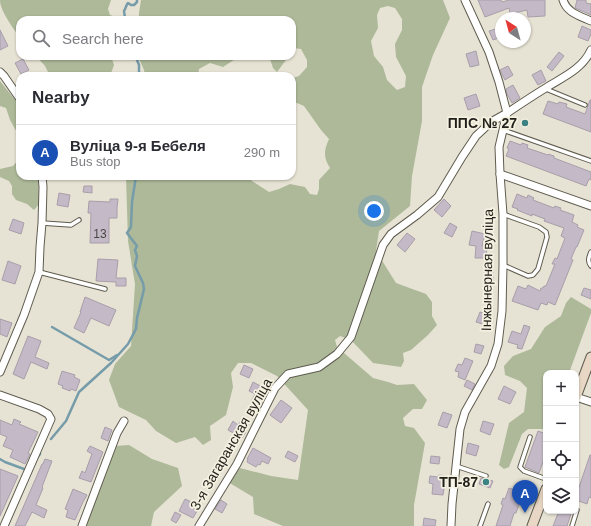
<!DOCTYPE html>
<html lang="en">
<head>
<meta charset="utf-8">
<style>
  body { margin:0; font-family:Arial,sans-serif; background:#f7f7f7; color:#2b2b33 }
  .controls { position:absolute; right:12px; bottom:12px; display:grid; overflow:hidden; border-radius:8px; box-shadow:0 1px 3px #0004 }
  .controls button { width:36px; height:36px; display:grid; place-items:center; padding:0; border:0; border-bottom:1px solid #e1e1e2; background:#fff; color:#2b2b33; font:20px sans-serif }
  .compass { position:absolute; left:495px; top:12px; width:36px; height:36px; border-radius:50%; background:#fff; box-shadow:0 1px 3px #0004; rotate:324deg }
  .you { position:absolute; left:374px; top:211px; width:14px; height:14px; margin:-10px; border:3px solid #fff; border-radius:50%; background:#1a73e8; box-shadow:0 0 0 6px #1a73e833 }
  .badge { display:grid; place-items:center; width:26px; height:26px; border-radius:50%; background:#3b8383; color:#fff; font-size:13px; font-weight:700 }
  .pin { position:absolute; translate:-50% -33px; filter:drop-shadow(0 1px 2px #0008) }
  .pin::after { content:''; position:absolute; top:21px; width:14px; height:12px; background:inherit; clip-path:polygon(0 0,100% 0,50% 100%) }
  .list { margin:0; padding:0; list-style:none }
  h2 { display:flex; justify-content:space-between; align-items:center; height:52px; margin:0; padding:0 16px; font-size:17px }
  h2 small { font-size:13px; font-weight:400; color:#7c7c81 }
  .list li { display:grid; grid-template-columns:26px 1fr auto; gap:12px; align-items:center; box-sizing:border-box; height:56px; padding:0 16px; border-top:1px solid #e1e1e2 }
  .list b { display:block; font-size:15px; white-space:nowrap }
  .list p { margin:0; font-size:13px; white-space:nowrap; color:#7c7c81 }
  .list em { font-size:13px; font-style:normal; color:#7c7c81 }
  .icon { flex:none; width:22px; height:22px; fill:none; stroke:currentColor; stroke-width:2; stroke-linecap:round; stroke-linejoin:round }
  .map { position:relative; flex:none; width:591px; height:526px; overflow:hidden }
  .search { position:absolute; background:#fff; box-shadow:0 1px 3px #0004; left:16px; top:16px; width:280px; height:44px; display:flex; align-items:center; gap:10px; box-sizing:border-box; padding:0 14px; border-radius:12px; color:#7c7c81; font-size:15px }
  .panel { position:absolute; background:#fff; box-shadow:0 1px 3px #0004; left:16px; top:72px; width:280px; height:108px; border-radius:12px }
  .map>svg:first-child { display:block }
</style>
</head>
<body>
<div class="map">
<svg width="591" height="526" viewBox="0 0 591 526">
  <rect width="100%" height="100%" fill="#e7e3d4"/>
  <g fill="#adb999" fill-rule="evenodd">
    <path d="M0,0H111L108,9L110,15L119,18V20H20V38C14,29 0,11 0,0Z"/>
    <path d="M141,0H443L450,18L433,55L422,87V121L412,176L410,206L379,231L376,251L396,283L426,294L432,302V316L437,325L428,335L411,350L403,353L404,361L401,367L373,363L351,340L340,336L335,340L337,347L373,378L388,382L397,385L414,384L427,400L422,409H413L403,418L405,426L414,428L425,443L414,505V526H283L254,514L253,497L228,482L240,468L271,476L298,480L308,410L277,376L251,363H238L231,373L233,387L226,415L210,426L211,440L203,445L195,437L176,443L156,431L146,420L119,407L109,380L115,364L131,346L135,284L128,241L126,176H246L252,181L269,192L279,189L290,184L305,187L310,194L317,195L319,189V180L330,168C323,157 324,150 329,139L321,130L304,106L297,103H292V78L299,76L307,67V60L301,49L293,48L292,50V20H139V13ZM388,6L395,8L402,19V30L395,44L396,57L406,76L405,87L397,90L387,80L383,67L374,56L371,41L378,28L377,15L380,8Z"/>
    <path d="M36,56H111L114,65L110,76H50L45,66Z"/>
    <path d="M138,56H240L223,67L210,63L199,69L198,76H145L144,70Z"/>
    <path d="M269,56H289L277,72L273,68Z"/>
    <path d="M0,81L20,106V176H38L39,204L34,210L27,204L16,200L12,194V186L9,181L0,177V169L13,166L19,159V136L10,120L6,108L0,106Z"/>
    <path d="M571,297L591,309V313L569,373H546V429H528L522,434L509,467L504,469L499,465L509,423L524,412L527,388L520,381L505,375L504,366L513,356L531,349L545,327L561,316L566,303Z"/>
    <path d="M129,445L152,459L178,468L182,486L154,512L151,526H83L115,446Z"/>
  </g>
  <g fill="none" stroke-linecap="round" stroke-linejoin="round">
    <g stroke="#769caa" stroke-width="2.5">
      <path d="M127,20L125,18L124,11C126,8 126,5 128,3L131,5H134L137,2V0"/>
      <path d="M137,56V60L139,65V76"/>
      <path d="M52,327L109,360L117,355"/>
      <path d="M51,439L66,421L79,392L111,363L128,344L136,329L137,318L144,289L143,283L135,266L137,256L135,250L137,246L127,233L131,227L132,202L136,176"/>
      <path d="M37,458L40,454"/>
      <path d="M0,459L5,462L24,469"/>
    </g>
  </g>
  <g fill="#c4bac7" stroke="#a89eaa">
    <path d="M478,0H501L502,2L509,0H545V16L528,17L527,10L510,14L509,8L485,17Z"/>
    <path d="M577,0H586V3L591,4V15L575,8Z"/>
    <path d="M582,26L591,30V34L588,41L578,37Z"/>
    <path d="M499,28L501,33V37L493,40L489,31Z"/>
    <path d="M0,30L8,46L0,50Z"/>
    <path d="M476,51L479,65L470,67L466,54Z"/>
    <path d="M559,52L564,56L552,71L547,67Z"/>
    <path d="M23,59L29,70L21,74L15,63Z"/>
    <path d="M508,66L513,75L505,80L500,70Z"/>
    <path d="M541,70L546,81L538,85L532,75Z"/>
    <path d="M513,85L520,98L512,103L507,94L506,89Z"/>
    <path d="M476,94L480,106L468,110L464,98Z"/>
    <path d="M590,100H591V132L543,114L548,101L558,104L559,102L567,104L566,107L585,114Z"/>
    <path d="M510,141L521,145L522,143L528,145L527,148L548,155L549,154L551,155L554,156V158L591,172V180L589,179L586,186L506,156L509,149L507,148Z"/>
    <path d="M84,186H92V193L83,192Z"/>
    <path d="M59,193L70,195L68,207L57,205Z"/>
    <path d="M517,194L527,198L528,195L534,198L533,200L554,208L555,206L561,208L560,210L574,215L572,222L578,225L577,227L584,230L577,247H576L571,259L573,260L555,305L548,302L547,305L541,303L538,310L512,301L518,286L526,289L528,285L540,291L541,288H543L544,286H546L555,264H552L555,258L557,259L565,238L561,236L564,228L544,221L545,219L532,214V216L517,210L518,209L512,207Z"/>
    <path d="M110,199H118L117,208V218H109V243H90L91,213H88L89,201L110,202Z"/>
    <path d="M444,199L451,206L442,217L434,210Z"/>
    <path d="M13,219L24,223L21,234L9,230Z"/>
    <path d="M450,223L457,227L452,237L444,233Z"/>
    <path d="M472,231L485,234L482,246L487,247L486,258H475L476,246L469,245Z"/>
    <path d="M407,233L415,239L405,252L397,245Z"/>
    <path d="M98,259L118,260L116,278H126V286H116V282L96,281Z"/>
    <path d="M8,261L21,266L15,284L2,280Z"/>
    <path d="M484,269H493V283H485Z"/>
    <path d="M584,288L591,290V299L581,295Z"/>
    <path d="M85,297L116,310L109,326L91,318L84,333L74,328L81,312H80Z"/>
    <path d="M480,312L492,316L489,326L476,322Z"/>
    <path d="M0,319L12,323L7,337L0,334Z"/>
    <path d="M524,325L530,327L522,349L517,348L518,345L508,342L512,331L521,334Z"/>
    <path d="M28,336L41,341L35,357L49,363L47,369L31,362L24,379L13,374Z"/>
    <path d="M476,344L484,346L481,354L474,352Z"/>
    <path d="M465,358L473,361L465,380L458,377L459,372L455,371L458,364L462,365Z"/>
    <path d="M244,365L253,369L249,378L240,374Z"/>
    <path d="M62,371L75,375L74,377L80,380L76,391L71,389L70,391L62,388L63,386L58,384Z"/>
    <path d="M467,380L475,384L472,390L464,386Z"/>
    <path d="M253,382L268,390L264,398H262L258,405L251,402L255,394L249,391Z"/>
    <path d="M504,386L516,392L510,404L498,399Z"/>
    <path d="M281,400L292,408L281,423L270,415Z"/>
    <path d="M443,412L452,415L447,428L438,425Z"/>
    <path d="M242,418L250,422L245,431L246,432L242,438L228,430L233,421L238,425Z"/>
    <path d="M14,419L21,422L19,424L38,432L28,453L30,454L25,464L10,457L13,450L3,446L7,437L0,434V420L12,425Z"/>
    <path d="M483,421L494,424L490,435L480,431Z"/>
    <path d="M105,427L112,430L108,441L101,438Z"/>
    <path d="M538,431L546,434V454L539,473L525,467Z"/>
    <path d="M468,443L479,446L476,456L466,453Z"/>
    <path d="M90,446L103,452L91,482L79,478L82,471L85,473L90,459L92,454L87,451Z"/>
    <path d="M253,448L271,458L268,464L262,461L260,465L258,464L256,467L247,462L248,459H247Z"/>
    <path d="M288,451L298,456L295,462L285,457Z"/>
    <path d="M590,455H591V498L589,497L587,504L576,500V496Z"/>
    <path d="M431,456L440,457L439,464L430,463Z"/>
    <path d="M45,459L52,461L42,487L43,488L36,505L47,510L44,518L32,512L25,526H15L42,464H43Z"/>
    <path d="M0,469L18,476L0,516Z"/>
    <path d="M439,475L446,476L443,495L432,494L433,484L429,483L430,476L438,477Z"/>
    <path d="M481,478L493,481L490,488L479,484Z"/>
    <path d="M509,488L523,493L516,513H514L510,526H496L503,505L501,504L503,498L505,499Z"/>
    <path d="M73,489L87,495L83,502L75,520L66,517L68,510L65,509Z"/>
    <path d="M185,499L200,506L193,518L179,511Z"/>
    <path d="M221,500L227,504L222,513L215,509Z"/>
    <path d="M559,511H562L571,514L567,526H553Z"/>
    <path d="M175,512L181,515L176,523L171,520Z"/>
    <path d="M424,518L436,520L435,526H423Z"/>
  </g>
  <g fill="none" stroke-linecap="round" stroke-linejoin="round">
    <g stroke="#5f5c4f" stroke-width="5.5">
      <g id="service">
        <path d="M546,89L585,105"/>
        <path d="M503,130L591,161"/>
        <path d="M503,214L539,227L546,232L547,237L538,269L533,275L528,276L503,265"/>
        <path d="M42,223L71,225L79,220"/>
        <path d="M591,252C589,257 587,261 591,266"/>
        <path d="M39,272L105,289"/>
        <path d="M530,437L520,467L524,471L546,479"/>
        <path d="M456,466L486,476"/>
        <path d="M480,526L488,504"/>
        <path d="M572,526L577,510H576"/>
      </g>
    </g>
    <g stroke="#5f5c4f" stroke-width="9">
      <g id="minor">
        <path d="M563,0C567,13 580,16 591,21"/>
        <path d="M0,72L4,76L20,99"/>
        <path d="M500,174L591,206"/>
        <path d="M0,372L24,315L39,272L40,247L42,223L43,187L42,176"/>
        <path d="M0,395L39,409L48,414L51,419L4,526"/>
        <path d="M576,397L591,402"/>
        <path d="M82,526L117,433L124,421"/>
        <path d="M199,526L237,464L275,388L288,374L319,367L337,354L351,337L383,245L391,234L417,215L438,197L462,157L476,136L491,122L507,113L499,82L489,52L465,0"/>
        <path d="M451,526L452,504L460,429L465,412L491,366L498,344L502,311L503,265V214L500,174L499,147L507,113C519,105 531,97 544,89C561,78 582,70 591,50"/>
      </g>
    </g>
    <g stroke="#5f5c4f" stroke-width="11">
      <g id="secondary">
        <path d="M576,397L591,357"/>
        <path d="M532,526L546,489"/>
      </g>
    </g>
    <use href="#service" stroke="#fff" stroke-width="3.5"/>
    <use href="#minor" stroke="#fff" stroke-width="7"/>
    <use href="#secondary" stroke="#e8d7c4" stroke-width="9"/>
  </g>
  <g fill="#3b8383" stroke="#f4f1e1" stroke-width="1.5">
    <circle cx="525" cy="123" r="4"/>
    <circle cx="486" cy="482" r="4"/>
  </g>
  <g text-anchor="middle" stroke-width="3.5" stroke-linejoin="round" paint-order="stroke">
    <g font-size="12" fill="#494644">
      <text x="100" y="238">13</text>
    </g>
    <g font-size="14" font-weight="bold" fill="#201f19" stroke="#f4f1e1" text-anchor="end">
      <text x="517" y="128">ППС № 27</text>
      <text x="478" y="487">ТП-87</text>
    </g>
    <g font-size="14" fill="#201f19" stroke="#f4f1e1">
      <text transform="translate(487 270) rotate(-89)" y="5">Інжынерная вуліца</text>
      <text transform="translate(231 444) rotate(-60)" y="5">3-я Загаранская вуліца</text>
    </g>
  </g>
</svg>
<div class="controls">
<button>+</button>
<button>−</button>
<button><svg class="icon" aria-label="locate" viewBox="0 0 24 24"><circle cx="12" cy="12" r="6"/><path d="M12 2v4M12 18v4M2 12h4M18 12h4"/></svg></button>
<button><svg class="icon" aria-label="layers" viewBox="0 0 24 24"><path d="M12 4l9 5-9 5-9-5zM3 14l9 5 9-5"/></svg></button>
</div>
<svg class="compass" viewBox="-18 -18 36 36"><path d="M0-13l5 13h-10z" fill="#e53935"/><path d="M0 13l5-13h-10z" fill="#7c7c81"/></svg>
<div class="you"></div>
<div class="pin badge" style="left:525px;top:513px;background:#1a4fb4">A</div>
<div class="search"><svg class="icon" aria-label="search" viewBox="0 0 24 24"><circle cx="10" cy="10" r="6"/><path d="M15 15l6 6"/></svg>Search here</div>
<section class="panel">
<h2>Nearby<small></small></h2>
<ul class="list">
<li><span class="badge" style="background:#1a4fb4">A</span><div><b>Вуліца 9-я Бебеля</b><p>Bus stop</p></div><em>290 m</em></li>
</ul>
</section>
</div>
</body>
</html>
